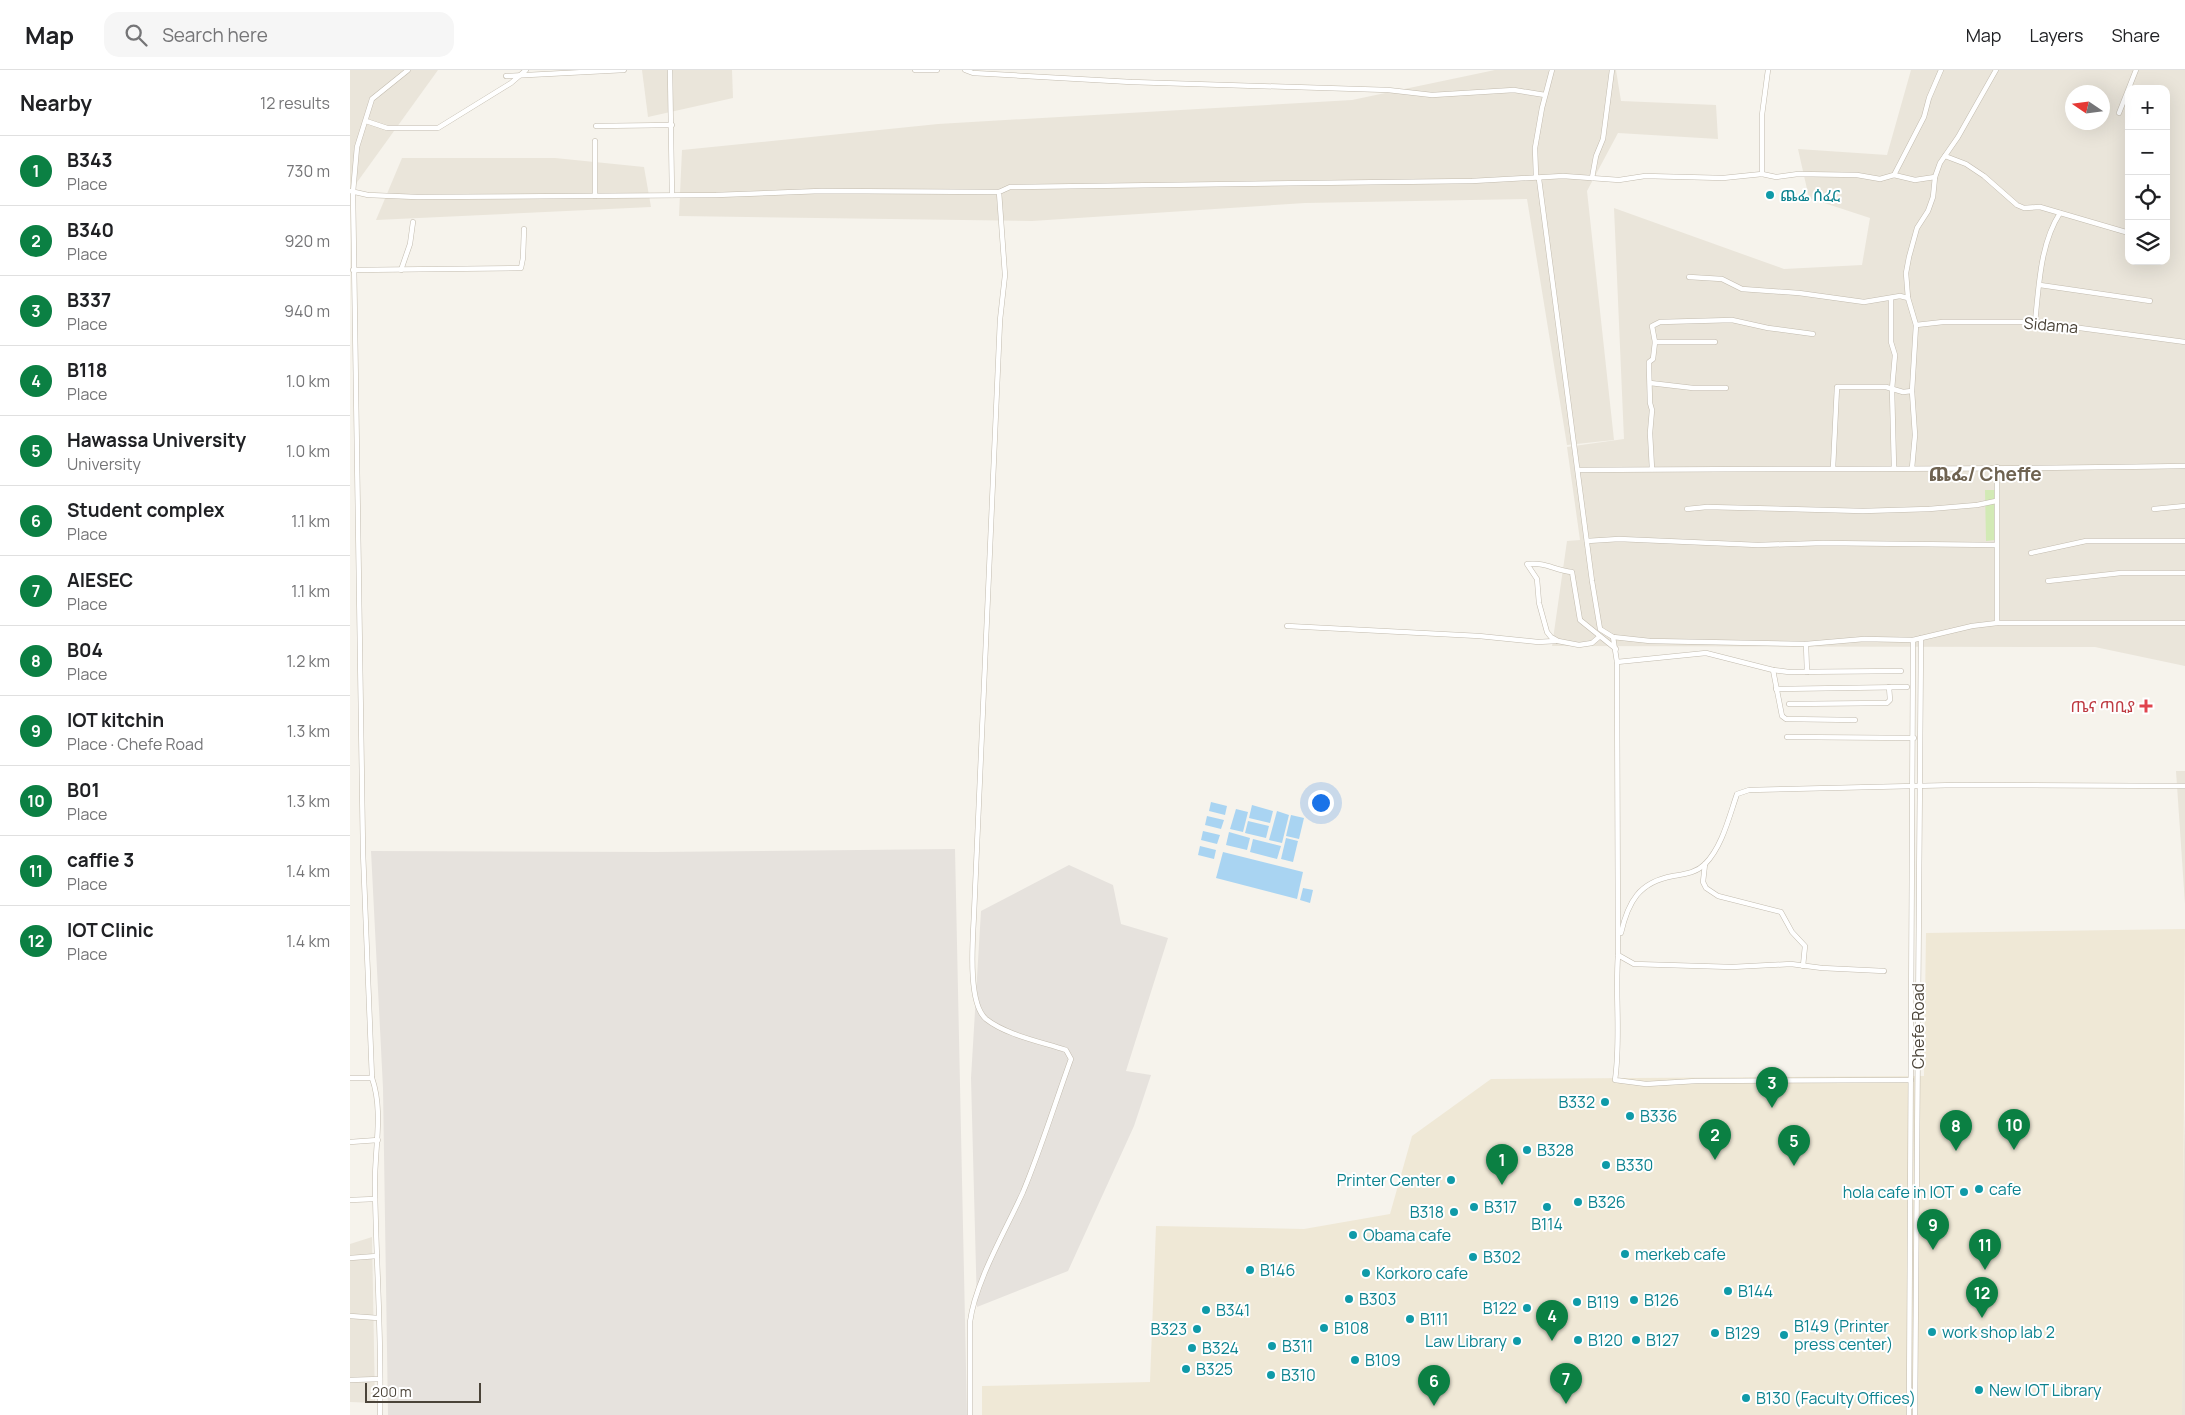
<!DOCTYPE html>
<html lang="en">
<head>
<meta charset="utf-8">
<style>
  body { margin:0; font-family:Manrope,"Noto Sans Ethiopic",sans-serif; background:#f6f6f6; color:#202124 }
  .controls { position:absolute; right:15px; top:15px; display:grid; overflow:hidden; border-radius:10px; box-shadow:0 5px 20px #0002 }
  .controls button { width:45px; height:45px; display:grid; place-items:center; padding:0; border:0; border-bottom:1px solid #e0e0e0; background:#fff; color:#202124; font:25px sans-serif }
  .compass { position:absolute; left:1715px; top:15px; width:45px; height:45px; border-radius:50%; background:#fff; box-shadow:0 5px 20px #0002; rotate:283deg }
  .scale { position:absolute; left:15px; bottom:12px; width:116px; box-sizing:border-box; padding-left:5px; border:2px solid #4b4439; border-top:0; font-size:14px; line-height:18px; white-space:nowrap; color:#4b4439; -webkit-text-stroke:4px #fff; paint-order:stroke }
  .you { position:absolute; left:970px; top:732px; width:18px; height:18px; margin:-12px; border:4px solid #fff; border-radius:50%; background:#1a73e8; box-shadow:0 0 0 8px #1a73e833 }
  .badge { display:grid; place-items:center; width:32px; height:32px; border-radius:50%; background:#0b8043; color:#fff; font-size:16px; font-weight:700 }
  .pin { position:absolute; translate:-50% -41px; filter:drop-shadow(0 1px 2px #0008) }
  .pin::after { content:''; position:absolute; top:26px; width:18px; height:15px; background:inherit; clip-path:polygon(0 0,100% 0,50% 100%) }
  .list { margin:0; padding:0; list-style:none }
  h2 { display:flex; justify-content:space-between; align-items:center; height:65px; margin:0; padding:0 20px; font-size:21px }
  h2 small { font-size:16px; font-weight:400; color:#757577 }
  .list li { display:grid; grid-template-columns:32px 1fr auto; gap:15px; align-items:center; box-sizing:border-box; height:70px; padding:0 20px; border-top:1px solid #e0e0e0 }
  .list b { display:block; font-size:19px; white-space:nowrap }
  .list p { margin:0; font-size:16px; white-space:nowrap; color:#757577 }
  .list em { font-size:16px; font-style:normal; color:#757577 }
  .icon { flex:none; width:28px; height:28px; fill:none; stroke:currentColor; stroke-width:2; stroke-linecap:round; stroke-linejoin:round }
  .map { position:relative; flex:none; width:1835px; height:1345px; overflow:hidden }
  header { display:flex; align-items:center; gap:30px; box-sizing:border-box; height:70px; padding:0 25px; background:#fff; border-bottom:1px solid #e0e0e0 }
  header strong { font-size:24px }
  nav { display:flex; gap:28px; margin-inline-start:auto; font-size:18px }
  .search { width:350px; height:45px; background:#f6f6f6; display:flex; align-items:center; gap:12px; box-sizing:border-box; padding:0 18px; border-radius:15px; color:#757577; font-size:19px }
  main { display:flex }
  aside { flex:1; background:#fff }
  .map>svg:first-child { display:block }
</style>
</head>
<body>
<header>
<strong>Map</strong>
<div class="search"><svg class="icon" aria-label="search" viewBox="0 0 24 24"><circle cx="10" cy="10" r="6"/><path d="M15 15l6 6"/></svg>Search here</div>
<nav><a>Map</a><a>Layers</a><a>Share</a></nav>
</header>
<main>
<aside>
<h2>Nearby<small>12 results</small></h2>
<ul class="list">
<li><span class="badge">1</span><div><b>B343</b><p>Place</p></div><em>730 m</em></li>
<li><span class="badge">2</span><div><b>B340</b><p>Place</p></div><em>920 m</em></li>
<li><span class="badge">3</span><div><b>B337</b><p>Place</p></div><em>940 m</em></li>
<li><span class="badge">4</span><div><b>B118</b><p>Place</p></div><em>1.0 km</em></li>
<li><span class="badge">5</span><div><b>Hawassa University</b><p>University</p></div><em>1.0 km</em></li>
<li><span class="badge">6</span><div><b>Student complex</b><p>Place</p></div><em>1.1 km</em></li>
<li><span class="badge">7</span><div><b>AIESEC</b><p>Place</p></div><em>1.1 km</em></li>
<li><span class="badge">8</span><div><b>B04</b><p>Place</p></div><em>1.2 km</em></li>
<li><span class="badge">9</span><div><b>IOT kitchin</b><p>Place · Chefe Road</p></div><em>1.3 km</em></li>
<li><span class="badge">10</span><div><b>B01</b><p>Place</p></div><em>1.3 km</em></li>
<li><span class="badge">11</span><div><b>caffie 3</b><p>Place</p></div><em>1.4 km</em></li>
<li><span class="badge">12</span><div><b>IOT Clinic</b><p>Place</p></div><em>1.4 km</em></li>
</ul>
</aside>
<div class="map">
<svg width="1835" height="1345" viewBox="0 0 1835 1345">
  <rect width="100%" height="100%" fill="#f6f3ec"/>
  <g fill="#eae5da" fill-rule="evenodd">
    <path d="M0,0H88L0,122Z"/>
    <path d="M292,0H382L383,28L298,47Z"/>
    <path d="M1145,0H1266L1271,31L1366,35L1368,69L1268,63L1237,121L1264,370L1217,375L1177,129L955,133L682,151L329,146L332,80L588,54L1002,30Z"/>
    <path d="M1561,0H1835V596L1745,577L1202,576L1217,471L1230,470L1217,377L1274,369L1264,138L1434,199L1512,195L1520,148L1459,128L1448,79L1537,85ZM1779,19H1816V191H1779ZM1722,22H1752V52H1722Z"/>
    <path d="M52,88H205L294,97L301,137L26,150Z"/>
    <path d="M1826,701H1835V834Z"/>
    <path d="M1835,1035V1345H1832L1833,1125Z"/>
    <path d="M22,1167L25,1333L0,1332V1174Z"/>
  </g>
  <g fill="#e6e2dd">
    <path d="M605,779L617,1345H38L33,1018L21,781L306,782Z"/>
    <path d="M719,795L763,815L771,854L818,868L776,1001L801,1005L784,1056L718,1201L627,1237L621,1008L631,841Z"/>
  </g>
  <path fill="#efe8d6" d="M1835,859L1832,1345H632V1316L800,1312L806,1156L954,1159L1040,1144L1062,1066L1141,1009L1574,1006L1576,863Z"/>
  <path fill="#d2eab5" d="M1635,420H1645V470L1636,471Z"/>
  <g fill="#a9d4f2">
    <path d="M861,732L877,736L875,745L859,741Z"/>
    <path d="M902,735L923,741L920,753L899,748Z"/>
    <path d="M886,739L898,742L893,762L880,759Z"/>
    <path d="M927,741L939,745L932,773L919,770Z"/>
    <path d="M941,745L954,748L949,769L936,766Z"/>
    <path d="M857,746L874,750L871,759L855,755Z"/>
    <path d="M898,751L919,756L916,768L895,763Z"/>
    <path d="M853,761L870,765L867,774L851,770Z"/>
    <path d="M879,762L900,768L897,780L876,775Z"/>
    <path d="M936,768L948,771L943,792L931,789Z"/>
    <path d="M903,769L931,776L927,789L900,782Z"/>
    <path d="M850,776L866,780L864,789L848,785Z"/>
    <path d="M873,782L953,802L947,829L866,808Z"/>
    <path d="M953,818L963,820L960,833L950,830Z"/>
  </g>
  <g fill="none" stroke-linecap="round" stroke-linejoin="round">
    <g stroke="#c2bbae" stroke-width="5.5">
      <g id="minor">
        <path d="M320,0L322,125"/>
        <path d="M565,0H587"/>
        <path d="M615,0L623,3L781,12L1038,20L1082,25L1164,20L1195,25"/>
        <path d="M1202,0L1192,38L1185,78L1186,106L1189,109L1242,511L1250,559L1263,567L1300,571L1456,574L1514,569L1563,570L1622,556L1647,553H1835"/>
        <path d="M156,6L274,0"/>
        <path d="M1769,43L1786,0"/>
        <path d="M16,51L37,58H88L161,13L176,0"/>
        <path d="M246,56L322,55"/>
        <path d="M1595,86L1616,94L1634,106L1667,135L1674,138L1690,137L1779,163"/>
        <path d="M1412,104V45L1418,0"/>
        <path d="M1544,105L1574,47L1579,28L1591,0"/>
        <path d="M1242,108L1246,86L1253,69L1262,0"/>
        <path d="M0,121L18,125L67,127L366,125L471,121L649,122"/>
        <path d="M245,126V71"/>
        <path d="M3,200L171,198L173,188L174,159"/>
        <path d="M51,200L60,174L63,152"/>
        <path d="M1339,207L1372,209L1392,219L1449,223L1514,232L1550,226L1558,228"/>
        <path d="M1690,215L1800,231"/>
        <path d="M1541,229V272L1545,285L1542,319L1544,398"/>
        <path d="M1685,252C1689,216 1690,174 1710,143"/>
        <path d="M1566,255L1593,252H1685L1835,272"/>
        <path d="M1305,272L1302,256L1310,252L1382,250L1418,258L1463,264"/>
        <path d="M1300,313L1343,318H1376"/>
        <path d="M1483,398L1487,317H1536L1553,322L1562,321"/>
        <path d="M1562,398L1565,365L1562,321L1566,255L1558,228L1556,203L1559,187L1567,158L1578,141L1583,127L1585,107L1590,93L1608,67L1646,0"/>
        <path d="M1302,399L1300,363L1302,340L1300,333L1299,298V292L1303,289L1305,272H1365"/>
        <path d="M1228,400C1430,398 1633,400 1835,396"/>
        <path d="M1337,439L1357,437L1513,441L1579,439L1627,435L1646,431"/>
        <path d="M1804,439L1835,436"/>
        <path d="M1237,471L1269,469L1408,475L1473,473L1646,475"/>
        <path d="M1681,483L1736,471H1835"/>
        <path d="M1698,511L1771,503H1835"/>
        <path d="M1647,553V397"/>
        <path d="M937,556L1129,566L1188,572L1206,571"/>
        <path d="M1249,567L1242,573L1229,575L1208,571L1201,567L1197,562L1189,533L1187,509L1177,494C1197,492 1203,500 1222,502L1230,550L1266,579"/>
        <path d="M1263,567L1267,592L1268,885C1265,927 1271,969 1265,1010L1296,1014L1346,1011L1561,1010"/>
        <path d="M1456,574L1457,602"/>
        <path d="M1267,592L1356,583L1423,600L1439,602L1551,601"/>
        <path d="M1423,600L1432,646L1436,649L1505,650"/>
        <path d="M1426,619L1557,617"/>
        <path d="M1439,634L1537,633L1540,630L1539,617"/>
        <path d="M1437,667L1564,668"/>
        <path d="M1355,794L1353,812L1356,818L1368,826L1431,842L1442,862L1455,876L1453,896"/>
        <path d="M1271,863C1278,832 1289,812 1323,806C1335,804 1346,803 1355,794C1372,777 1379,747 1387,724L1399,720L1606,715L1835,716"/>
        <path d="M1268,885L1284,894L1382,897L1441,894L1472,898L1534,901"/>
        <path d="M0,1008H22"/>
        <path d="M0,1072L28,1070"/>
        <path d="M0,1130L25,1129"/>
        <path d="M0,1188L27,1186"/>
        <path d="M0,1246L28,1248"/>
        <path d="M0,1310L30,1309"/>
        <path d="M30,1345C32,1269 26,1193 25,1117C24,1081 34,1042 22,1008L13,782L3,122L7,77L22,29L58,0"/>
        <path d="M620,1345V1252C625,1212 656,1160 673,1122C691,1079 705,1033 721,989L716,980C692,972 656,965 636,949C617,933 623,868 624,844L650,250L655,205L649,122L660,117L1122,111L1213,106L1269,110L1295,106L1373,108L1412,104L1426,107L1448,104L1507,105L1530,109L1544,105L1565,110L1585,107"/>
        <path d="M1559,1345L1563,570"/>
        <path d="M1565,1345L1571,568"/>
      </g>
    </g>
    <use href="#minor" stroke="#fff" stroke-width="4.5"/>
  </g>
  <g fill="#0f9aa8" stroke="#fff" stroke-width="2">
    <circle cx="1420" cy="125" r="5"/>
    <circle cx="1255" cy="1032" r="5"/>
    <circle cx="1280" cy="1046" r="5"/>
    <circle cx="1177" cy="1080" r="5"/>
    <circle cx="1256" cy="1095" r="5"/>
    <circle cx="1101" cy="1110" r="5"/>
    <circle cx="1629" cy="1119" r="5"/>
    <circle cx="1614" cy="1122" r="5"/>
    <circle cx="1228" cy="1132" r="5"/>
    <circle cx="1124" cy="1137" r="5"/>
    <circle cx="1197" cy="1137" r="5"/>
    <circle cx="1104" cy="1142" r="5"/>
    <circle cx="1003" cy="1165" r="5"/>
    <circle cx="1275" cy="1184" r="5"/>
    <circle cx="1123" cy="1187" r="5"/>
    <circle cx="900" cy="1200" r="5"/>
    <circle cx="1016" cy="1203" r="5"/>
    <circle cx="1378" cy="1221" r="5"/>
    <circle cx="999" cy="1229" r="5"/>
    <circle cx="1284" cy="1230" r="5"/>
    <circle cx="1227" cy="1232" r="5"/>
    <circle cx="1177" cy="1238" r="5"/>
    <circle cx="856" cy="1240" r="5"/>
    <circle cx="1060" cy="1249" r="5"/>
    <circle cx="974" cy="1258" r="5"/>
    <circle cx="847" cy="1259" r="5"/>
    <circle cx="1582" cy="1262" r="5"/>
    <circle cx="1365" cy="1263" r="5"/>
    <circle cx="1434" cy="1265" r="5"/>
    <circle cx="1228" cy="1270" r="5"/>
    <circle cx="1286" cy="1270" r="5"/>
    <circle cx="1167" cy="1271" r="5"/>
    <circle cx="922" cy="1276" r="5"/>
    <circle cx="842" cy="1278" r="5"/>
    <circle cx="1005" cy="1290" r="5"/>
    <circle cx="836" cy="1299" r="5"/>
    <circle cx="921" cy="1305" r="5"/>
    <circle cx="1629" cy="1320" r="5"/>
    <circle cx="1396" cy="1328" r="5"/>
  </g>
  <path fill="#e0444e" stroke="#fff" stroke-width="2" d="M1793.5 628.5h5v5h5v5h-5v5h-5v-5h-5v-5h5z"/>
  <g text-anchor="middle" stroke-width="4" stroke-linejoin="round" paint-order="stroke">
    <g font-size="16" fill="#0d838f" stroke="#fff" text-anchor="start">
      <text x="1430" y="131">ጨፌ ሰፈር</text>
      <text x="1245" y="1038" text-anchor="end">B332</text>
      <text x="1290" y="1052">B336</text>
      <text x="1187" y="1086">B328</text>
      <text x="1266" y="1101">B330</text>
      <text x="1091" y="1116" text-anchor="end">Printer Center</text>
      <text x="1639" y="1125">cafe</text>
      <text x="1604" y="1128" text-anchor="end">hola cafe in IOT</text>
      <text x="1238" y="1138">B326</text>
      <text x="1134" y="1143">B317</text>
      <text x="1094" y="1148" text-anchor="end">B318</text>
      <text x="1197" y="1160" text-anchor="middle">B114</text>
      <text x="1013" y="1171">Obama cafe</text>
      <text x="1285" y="1190">merkeb cafe</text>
      <text x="1133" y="1193">B302</text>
      <text x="910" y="1206">B146</text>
      <text x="1026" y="1209">Korkoro cafe</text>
      <text x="1388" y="1227">B144</text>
      <text x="1009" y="1235">B303</text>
      <text x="1294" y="1236">B126</text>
      <text x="1237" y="1238">B119</text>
      <text x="1167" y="1244" text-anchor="end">B122</text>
      <text x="866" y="1246">B341</text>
      <text x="1070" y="1255">B111</text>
      <text x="1444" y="1262">B149 (Printer<tspan x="1444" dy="18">press center)</tspan></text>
      <text x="984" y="1264">B108</text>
      <text x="837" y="1265" text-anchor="end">B323</text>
      <text x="1592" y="1268">work shop lab 2</text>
      <text x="1375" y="1269">B129</text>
      <text x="1238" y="1276">B120</text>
      <text x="1296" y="1276">B127</text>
      <text x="1157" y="1277" text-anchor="end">Law Library</text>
      <text x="932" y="1282">B311</text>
      <text x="852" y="1284">B324</text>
      <text x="1015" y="1296">B109</text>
      <text x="846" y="1305">B325</text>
      <text x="931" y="1311">B310</text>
      <text x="1639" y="1326">New IOT Library</text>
      <text x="1406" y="1334">B130 (Faculty Offices)</text>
    </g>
    <g font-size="16" fill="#4b4439" stroke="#fff">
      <text transform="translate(1701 255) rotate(5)" y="6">Sidama</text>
      <text transform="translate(1568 956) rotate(-90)" y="6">Chefe Road</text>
    </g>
    <g font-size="16" fill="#be3a42" stroke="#fff" text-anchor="end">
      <text x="1785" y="642">ጤና ጣቢያ</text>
    </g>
    <g font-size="19" font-weight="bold" fill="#6e6250" stroke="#fff">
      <text x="1635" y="411">ጨፌ/ Cheffe</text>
    </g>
  </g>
</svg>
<div class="controls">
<button>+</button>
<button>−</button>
<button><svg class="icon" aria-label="locate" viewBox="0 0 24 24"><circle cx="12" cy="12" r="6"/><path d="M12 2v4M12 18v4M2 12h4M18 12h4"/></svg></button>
<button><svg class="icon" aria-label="layers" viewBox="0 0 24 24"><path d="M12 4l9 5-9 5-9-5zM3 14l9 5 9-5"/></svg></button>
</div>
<svg class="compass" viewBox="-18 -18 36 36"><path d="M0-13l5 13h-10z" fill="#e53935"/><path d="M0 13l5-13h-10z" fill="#757577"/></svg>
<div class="scale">200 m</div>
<div class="you"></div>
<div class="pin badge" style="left:1152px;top:1115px">1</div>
<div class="pin badge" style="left:1365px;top:1090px">2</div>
<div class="pin badge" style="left:1422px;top:1038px">3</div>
<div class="pin badge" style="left:1202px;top:1271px">4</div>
<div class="pin badge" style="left:1444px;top:1096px">5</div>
<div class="pin badge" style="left:1084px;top:1336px">6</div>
<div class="pin badge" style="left:1216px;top:1334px">7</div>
<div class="pin badge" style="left:1606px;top:1081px">8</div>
<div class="pin badge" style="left:1583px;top:1180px">9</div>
<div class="pin badge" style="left:1664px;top:1080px">10</div>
<div class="pin badge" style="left:1635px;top:1200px">11</div>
<div class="pin badge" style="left:1632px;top:1248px">12</div>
</div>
</main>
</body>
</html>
